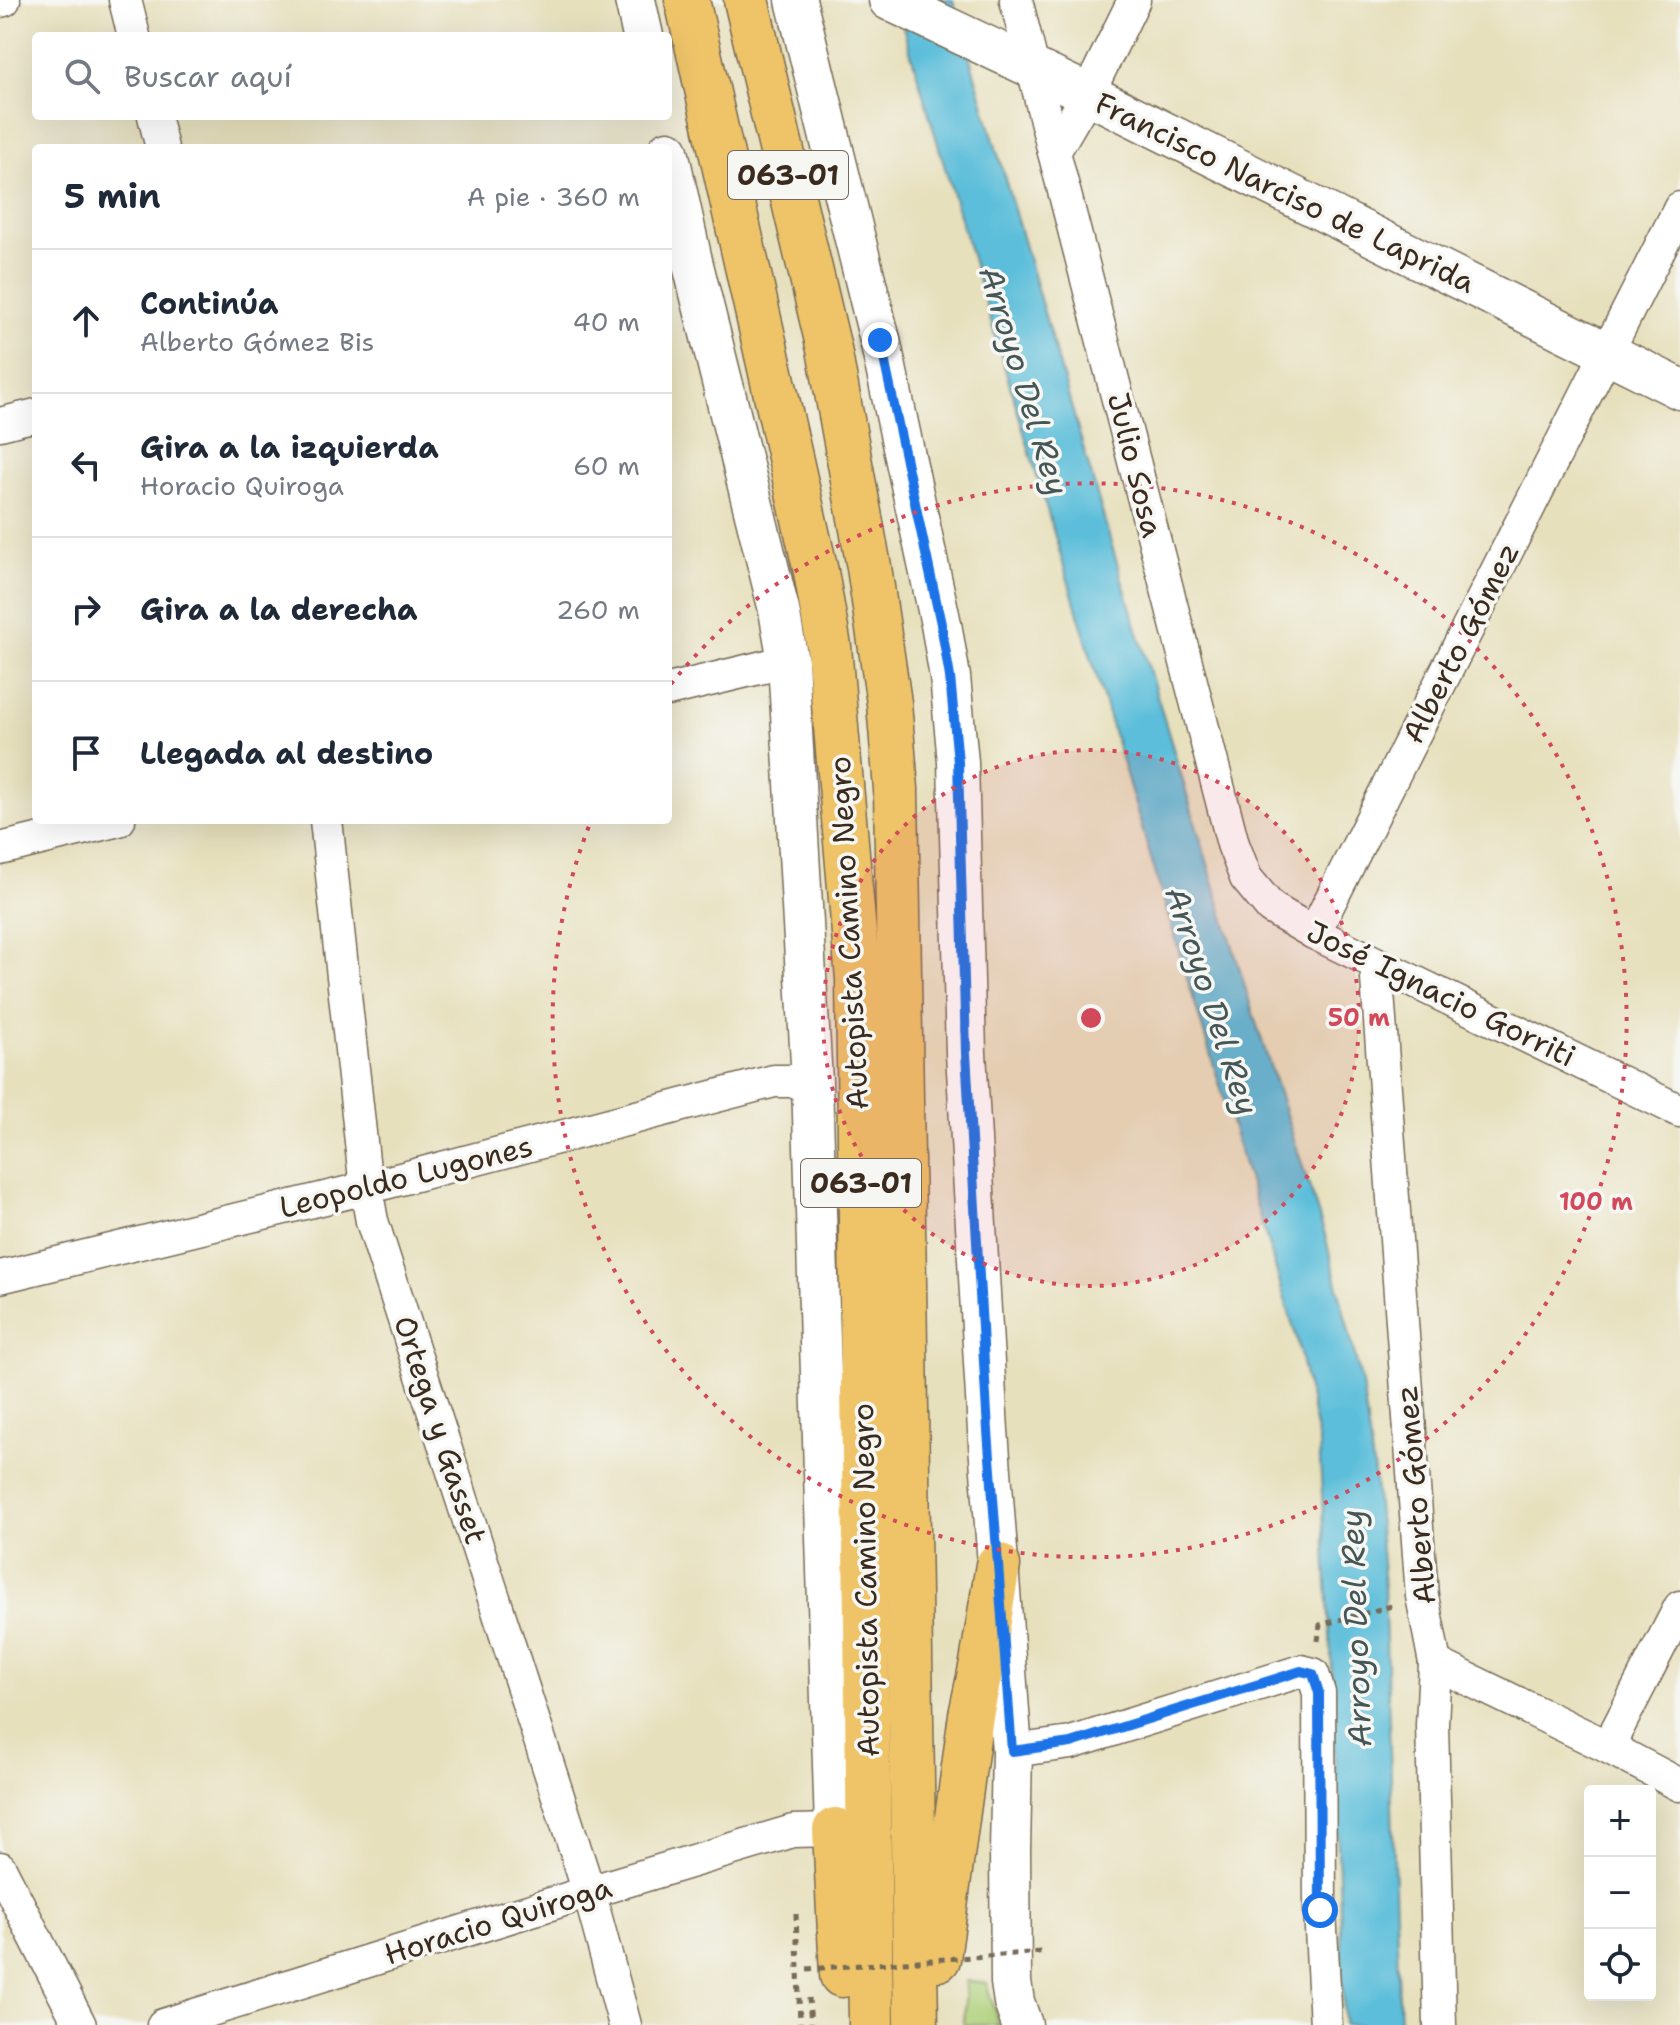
<!DOCTYPE html>
<html lang="es">
<head>
<meta charset="utf-8">
<style>
  body { margin:0; font-family:"Shantell Sans",sans-serif; background:#f6f6f7; color:#1f2937 }
  .controls { position:absolute; right:24px; bottom:24px; display:grid; overflow:hidden; border-radius:8px; box-shadow:0 8px 32px #0002 }
  .controls button { width:72px; height:72px; display:grid; place-items:center; padding:0; border:0; border-bottom:2px solid #e0e1e3; background:#fff; color:#1f2937; font:40px sans-serif }
  .stop { position:absolute; width:24px; height:24px; margin:-18px; border:6px solid #1a73e8; border-radius:50%; background:#fff }
  .stop.end { background:#1a73e8; border-color:#fff; box-shadow:0 2px 8px #0008 }
  .list { margin:0; padding:0; list-style:none }
  h2 { display:flex; justify-content:space-between; align-items:center; height:104px; margin:0; padding:0 32px; font-size:34px }
  h2 small { font-size:26px; font-weight:400; color:#747a83 }
  .list li { display:grid; grid-template-columns:52px 1fr auto; gap:24px; align-items:center; box-sizing:border-box; height:144px; padding:0 32px; border-top:2px solid #e0e1e3 }
  .list b { display:block; font-size:30px; white-space:nowrap }
  .list p { margin:0; font-size:26px; white-space:nowrap; color:#747a83 }
  .list em { font-size:26px; font-style:normal; color:#747a83 }
  .icon { flex:none; width:44px; height:44px; fill:none; stroke:currentColor; stroke-width:2; stroke-linecap:round; stroke-linejoin:round }
  .map { position:relative; flex:none; width:1680px; height:2025px; overflow:hidden }
  .search { position:absolute; background:#fff; box-shadow:0 8px 32px #0002; left:32px; top:32px; width:640px; height:88px; display:flex; align-items:center; gap:20px; box-sizing:border-box; padding:0 28px; border-radius:8px; color:#747a83; font-size:30px }
  .panel { position:absolute; background:#fff; box-shadow:0 8px 32px #0002; left:32px; top:144px; width:640px; height:680px; border-radius:8px }
  .map>svg:first-child { display:block }
</style>
</head>
<body>
<div class="map">
<svg width="1680" height="2025" viewBox="0 0 1680 2025">
  <rect width="100%" height="100%" fill="#f6f6f2"/>
  <filter id="ink" filterUnits="userSpaceOnUse"><feTurbulence type="fractalNoise" baseFrequency=".0125" numOctaves="2"/><feDisplacementMap in="SourceGraphic" scale="16" xChannelSelector="R" yChannelSelector="G"/><feConvolveMatrix kernelMatrix="1 2 1 2 8 2 1 2 1" color-interpolation-filters="sRGB"/></filter>
  <filter id="wash" filterUnits="userSpaceOnUse"><feTurbulence type="fractalNoise" baseFrequency=".006" numOctaves="4" result="noise"/><feDisplacementMap in="SourceGraphic" scale="32" xChannelSelector="R" yChannelSelector="G"/><feGaussianBlur stdDeviation="1.8" result="paint"/><feColorMatrix in="noise" values="0 0 0 0 0 0 0 0 0 0 0 0 0 0 0 0 0 1.4 0 .05"/><feComposite in="paint" operator="in"/></filter>
  <g filter="url(#wash)">
    <rect width="100%" height="100%" fill="#e7e0bd"/>
    <path fill="#aed079" stroke="#747d4c" stroke-width="2" d="M966,1981L986,1983L999,2025H964Z"/>
    <path fill="#5cbeda" stroke="#4c747c" stroke-width="2" d="M895,0H953L1114,553L1252,1010L1325,1235L1362,1384L1375,1481L1384,1585L1400,2025H1344L1332,1672L1319,1442L1297,1339L1159,885Z"/>
  </g>
  <g filter="url(#ink)">
    <g fill="none" stroke-linecap="round" stroke-linejoin="round">
      <g stroke="#776a56" stroke-width="35">
        <g id="minor">
          <path d="M125,0L134,36"/>
          <path d="M1016,0L1054,152"/>
          <path d="M1134,0L1088,94L1054,152L1233,844L1246,878L1271,908L1314,933L1680,1111"/>
          <path d="M0,1L4,0"/>
          <path d="M154,116L162,148"/>
          <path d="M0,424L36,415"/>
          <path d="M668,690L788,661"/>
          <path d="M326,820L366,1188L372,1221L589,1892L625,2025"/>
          <path d="M0,849L119,820"/>
          <path d="M1314,933L1680,208"/>
          <path d="M1376,965L1422,1596L1435,1663L1432,1725L1440,2025"/>
          <path d="M0,1277L366,1188L774,1081H812"/>
          <path d="M1435,1663L1608,1747L1680,1785"/>
          <path d="M1608,1747L1680,1607"/>
          <path d="M1012,1751L1071,1743L1301,1671L1313,1674L1319,1693L1320,1910L1326,2025"/>
          <path d="M0,1868L80,2025"/>
          <path d="M163,2025L589,1892L793,1831L835,1830"/>
        </g>
      </g>
      <g stroke="#776a56" stroke-width="43">
        <g id="tertiary">
          <path d="M635,0L643,36"/>
          <path d="M796,0L880,340L941,624L950,677L958,762L966,1053L988,1431L1012,1751L1010,1852L1011,1982L1014,2002L1022,2025"/>
          <path d="M889,0L1088,94L1680,389"/>
          <path d="M668,151L692,261L779,610L788,661L812,1081L835,1830"/>
        </g>
      </g>
      <g stroke="#776a56" stroke-width="47">
        <g id="motorway">
          <path d="M687,0L816,572L829,647L858,979L871,2025"/>
          <path d="M746,0L829,349L869,567L889,703L896,789L916,2025"/>
          <path d="M835,1830L842,1975"/>
          <path d="M938,1959L971,1715L982,1663L998,1565"/>
        </g>
      </g>
      <g stroke="#776a56" stroke-width="5" stroke-dasharray="6 6" stroke-linecap="butt">
        <path d="M1318,1641L1320,1625L1392,1606"/>
        <path d="M796,1914L800,2025"/>
        <path d="M809,1998L811,2025"/>
      </g>
      <use href="#minor" stroke="#fff" stroke-width="32"/>
      <use href="#tertiary" stroke="#fff" stroke-width="40"/>
      <use href="#motorway" stroke="#efc469" stroke-width="44"/>
      <path stroke="#776a56" stroke-width="5" stroke-dasharray="6 6" stroke-linecap="butt" d="M807,1969L1042,1952"/>
    </g>
  </g>
  <g fill="none" stroke-linecap="round" stroke-linejoin="round" filter="url(#ink)">
    <path stroke="#1a73e8" stroke-width="10" d="M880,340L941,624L950,677L958,762L966,1053L988,1431L1012,1751L1071,1743L1301,1671L1313,1674L1319,1693L1320,1910"/>
  </g>
  <circle cx="1091" cy="1018" r="268" fill="#d1495b" fill-opacity=".12"/>
  <g fill="none" stroke="#d1495b" stroke-width="4" stroke-dasharray="4 8">
    <circle cx="1091" cy="1018" r="268"/>
    <path d="M671 684A537 537 0 1 1 591 821"/>
  </g>
  <g text-anchor="middle" stroke-width="7" stroke-linejoin="round" paint-order="stroke">
    <g fill="#f6f6f2" stroke="#73675e" stroke-width="2">
      <rect x="728" y="151" width="120" height="48" rx="6"/>
      <rect x="801" y="1159" width="120" height="48" rx="6"/>
    </g>
    <g font-size="28" font-weight="bold" fill="#3b2a1e">
      <text x="788" y="185">063-01</text>
      <text x="861" y="1193">063-01</text>
    </g>
    <g font-size="30" fill="#3b2a1e" stroke="#f6f6f2">
      <text transform="translate(1285 193) rotate(26)" y="10">Francisco Narciso de Laprida</text>
      <text transform="translate(1135 465) rotate(76)" y="10">Julio Sosa</text>
      <text transform="translate(1461 643) rotate(-63)" y="10">Alberto Gómez</text>
      <text transform="translate(849 933) rotate(-93)" y="10">Autopista Camino Negro</text>
      <text transform="translate(1441 994) rotate(26)" y="10">José Ignacio Gorriti</text>
      <text transform="translate(406 1177) rotate(-14)" y="10">Leopoldo Lugones</text>
      <text transform="translate(440 1430) rotate(72)" y="10">Ortega y Gasset</text>
      <text transform="translate(1416 1495) rotate(-95)" y="10">Alberto Gómez</text>
      <text transform="translate(866 1580) rotate(-91)" y="10">Autopista Camino Negro</text>
      <text transform="translate(498 1921) rotate(-17)" y="10">Horacio Quiroga</text>
    </g>
    <g font-size="32" font-style="italic" fill="#455656" stroke="#f6f6f2">
      <text transform="translate(1024 381) rotate(73)" y="11">Arroyo Del Rey</text>
      <text transform="translate(1212 1001) rotate(72)" y="11">Arroyo Del Rey</text>
      <text transform="translate(1356 1628) rotate(-92)" y="11">Arroyo Del Rey</text>
    </g>
  </g>
  <circle cx="1091" cy="1018" r="12" fill="#d1495b" stroke="#f6f6f2" stroke-width="4"/>
  <g font-size="24" text-anchor="middle" font-weight="bold" fill="#d1495b" stroke="#f6f6f2" stroke-width="7" stroke-linejoin="round" paint-order="stroke">
    <text x="1359" y="1026">50 m</text>
    <text x="1596" y="1210">100 m</text>
  </g>
</svg>
<div class="controls">
<button>+</button>
<button>−</button>
<button><svg class="icon" aria-label="locate" viewBox="0 0 24 24"><circle cx="12" cy="12" r="6"/><path d="M12 2v4M12 18v4M2 12h4M18 12h4"/></svg></button>
</div>
<div class="stop" style="left:1320px;top:1910px"></div>
<div class="stop end" style="left:880px;top:340px"></div>
<div class="search"><svg class="icon" aria-label="search" viewBox="0 0 24 24"><circle cx="10" cy="10" r="6"/><path d="M15 15l6 6"/></svg>Buscar aquí</div>
<section class="panel">
<h2>5 min<small>A pie · 360 m</small></h2>
<ul class="list">
<li><svg class="icon" aria-label="ahead" viewBox="0 0 24 24"><path d="M12 20V5M6 11l6-6 6 6"/></svg><div><b>Continúa</b><p>Alberto Gómez Bis</p></div><em>40 m</em></li>
<li><svg class="icon" aria-label="left" viewBox="0 0 24 24"><path d="M17 20v-9H6M10 6l-5 5 5 5"/></svg><div><b>Gira a la izquierda</b><p>Horacio Quiroga</p></div><em>60 m</em></li>
<li><svg class="icon" aria-label="right" viewBox="0 0 24 24"><path d="M7 20v-9h11M14 6l5 5-5 5"/></svg><div><b>Gira a la derecha</b></div><em>260 m</em></li>
<li><svg class="icon" aria-label="arrive" viewBox="0 0 24 24"><path d="M6 21V4h12l-3 4 3 4H6"/></svg><div><b>Llegada al destino</b></div></li>
</ul>
</section>
</div>
</body>
</html>
